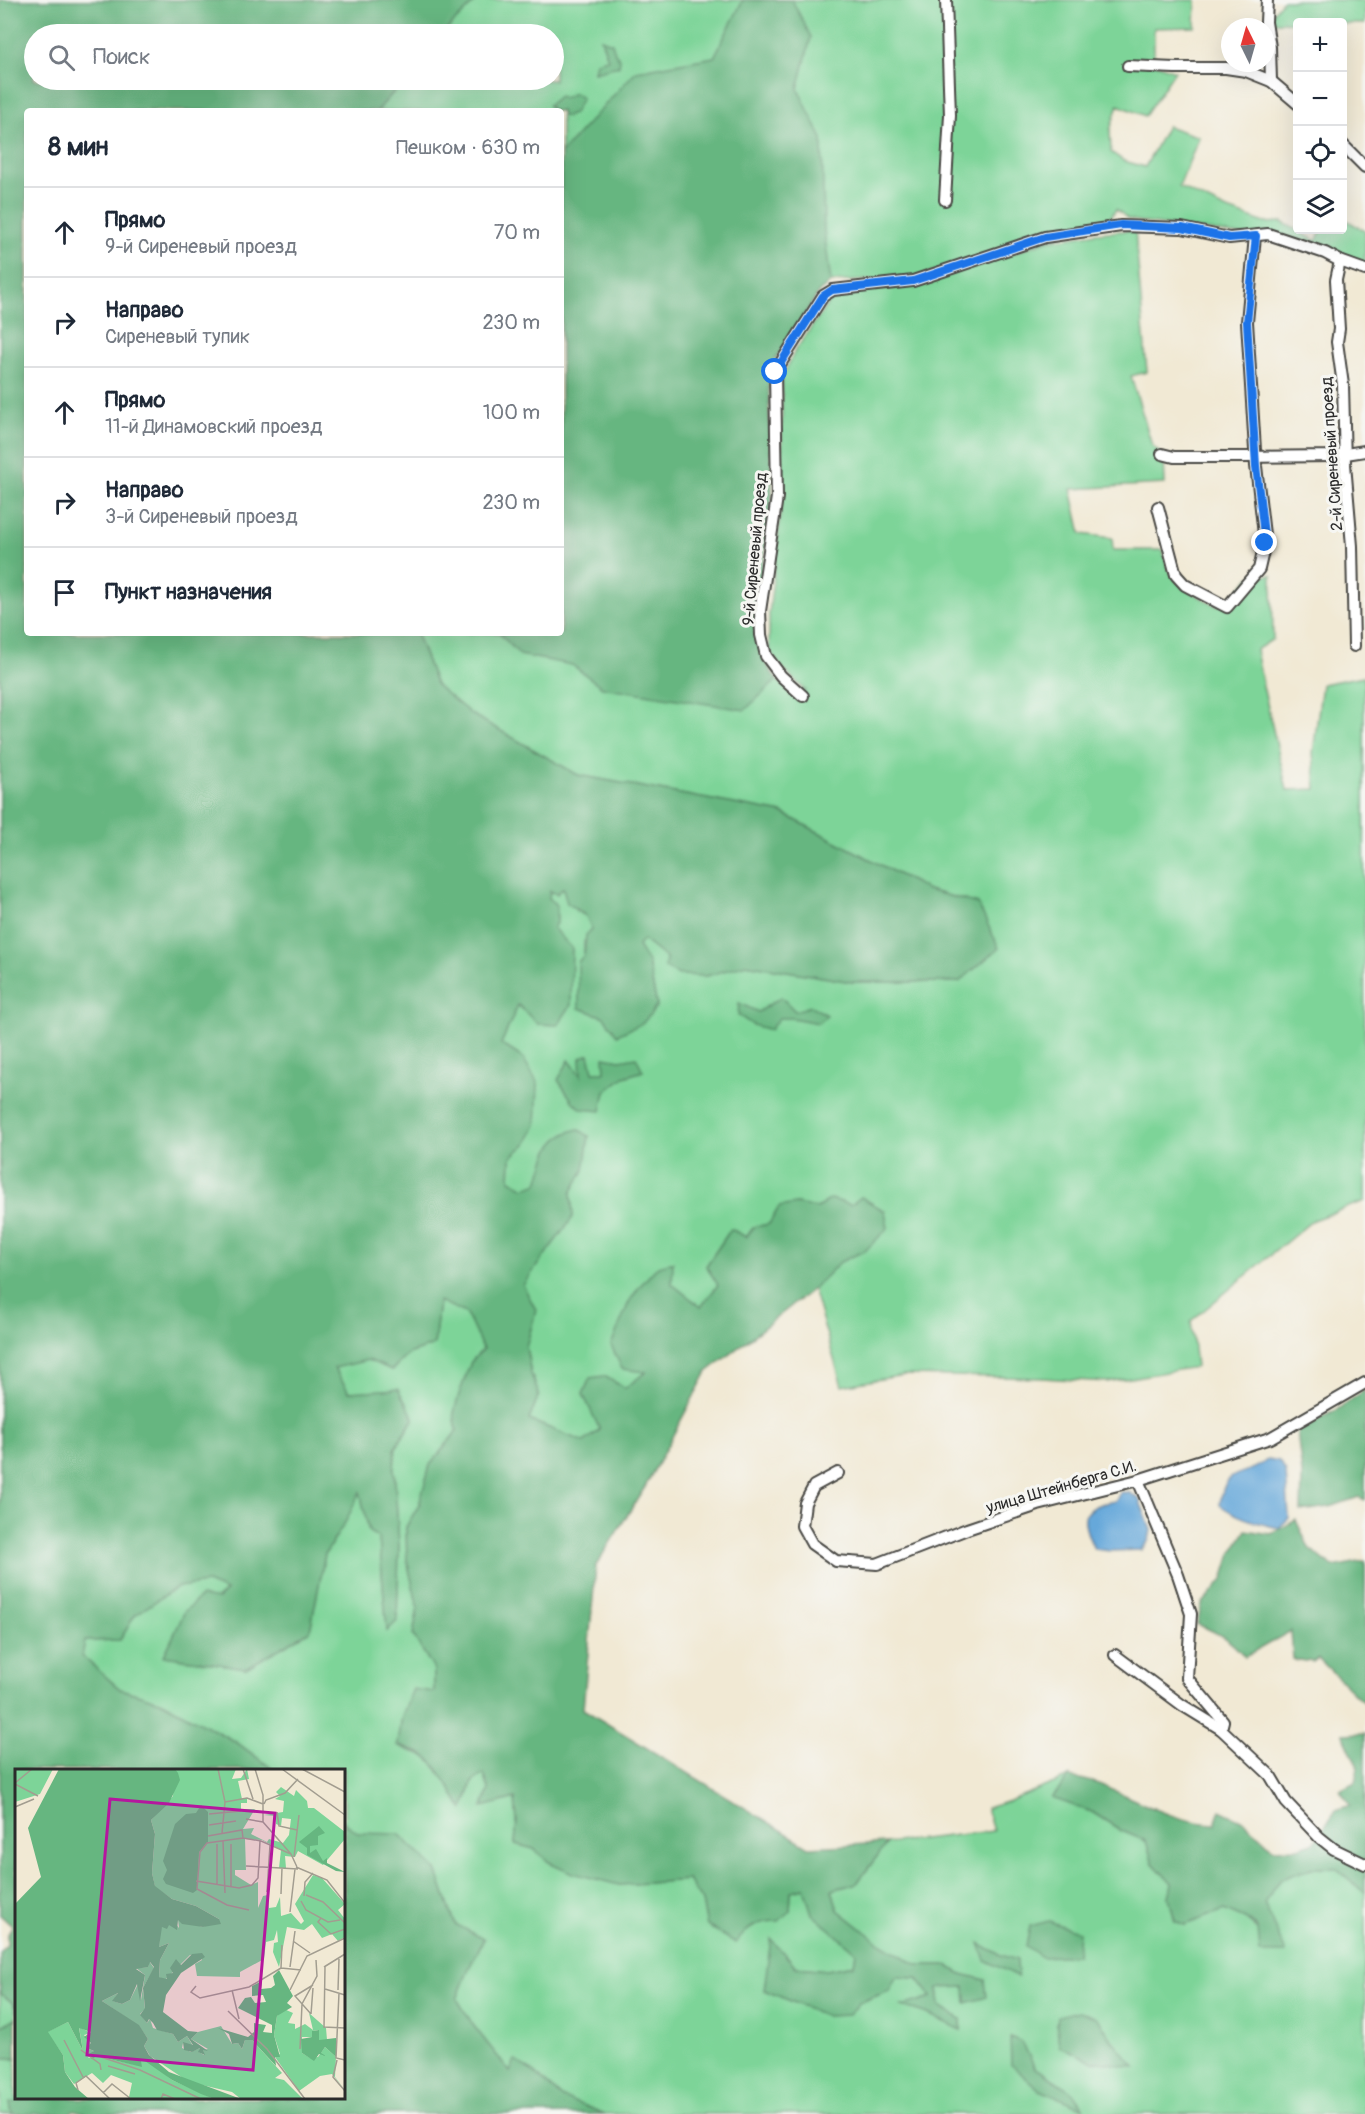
<!DOCTYPE html>
<html lang="ru">
<head>
<meta charset="utf-8">
<style>
  body { margin:0; font-family:Pangolin,sans-serif; background:#f2f2f3; color:#1f2937 }
  .controls { position:absolute; right:18px; top:18px; display:grid; overflow:hidden; border-radius:6px; box-shadow:0 6px 24px #0002 }
  .controls button { width:54px; height:54px; display:grid; place-items:center; padding:0; border:0; border-bottom:2px solid #e0e1e3; background:#fff; color:#1f2937; font:30px sans-serif }
  .compass { position:absolute; left:1221px; top:18px; width:54px; height:54px; border-radius:50%; background:#fff; box-shadow:0 6px 24px #0002; rotate:355deg }
  .stop { position:absolute; width:18px; height:18px; margin:-14px; border:4px solid #1a73e8; border-radius:50%; background:#fff }
  .stop.end { background:#1a73e8; border-color:#fff; box-shadow:0 2px 6px #0008 }
  .list { margin:0; padding:0; list-style:none }
  h2 { display:flex; justify-content:space-between; align-items:center; height:78px; margin:0; padding:0 24px; font-size:26px }
  h2 small { font-size:20px; font-weight:400; color:#747a83 }
  .list li { display:grid; grid-template-columns:39px 1fr auto; gap:18px; align-items:center; box-sizing:border-box; height:90px; padding:0 24px; border-top:2px solid #e0e1e3 }
  .list b { display:block; font-size:22px; white-space:nowrap }
  .list p { margin:0; font-size:20px; white-space:nowrap; color:#747a83 }
  .list em { font-size:20px; font-style:normal; color:#747a83 }
  .icon { flex:none; width:33px; height:33px; fill:none; stroke:currentColor; stroke-width:2; stroke-linecap:round; stroke-linejoin:round }
  .map { position:relative; flex:none; width:1365px; height:2114px; overflow:hidden }
  .search { position:absolute; background:#fff; box-shadow:0 6px 24px #0002; left:24px; top:24px; width:540px; height:66px; display:flex; align-items:center; gap:15px; box-sizing:border-box; padding:0 21px; border-radius:33px; color:#747a83; font-size:22px }
  .panel { position:absolute; background:#fff; box-shadow:0 6px 24px #0002; left:24px; top:108px; width:540px; height:528px; border-radius:6px }
  .map>svg:first-child { display:block }
</style>
</head>
<body>
<div class="map">
<svg width="1365" height="2114" viewBox="0 0 1365 2114">
  <rect width="100%" height="100%" fill="#f6f6f2"/>
  <filter id="ink" filterUnits="userSpaceOnUse"><feTurbulence type="fractalNoise" baseFrequency=".0167" numOctaves="2"/><feDisplacementMap in="SourceGraphic" scale="12" xChannelSelector="R" yChannelSelector="G"/><feConvolveMatrix kernelMatrix="1 2 1 2 8 2 1 2 1" color-interpolation-filters="sRGB"/></filter>
  <filter id="wash" filterUnits="userSpaceOnUse"><feTurbulence type="fractalNoise" baseFrequency=".008" numOctaves="4" result="noise"/><feDisplacementMap in="SourceGraphic" scale="24" xChannelSelector="R" yChannelSelector="G"/><feGaussianBlur stdDeviation="1.35" result="paint"/><feColorMatrix in="noise" values="0 0 0 0 0 0 0 0 0 0 0 0 0 0 0 0 0 1.4 0 .05"/><feComposite in="paint" operator="in"/></filter>
  <g filter="url(#wash)">
    <rect width="100%" height="100%" fill="#f1e9d4"/>
    <g fill="#7dd498" stroke="#548062" stroke-width="1.5">
      <path d="M477,0H1196L1195,27L1154,28V63L1175,71L1145,116L1118,105L1110,130L1111,152L1124,161L1145,167L1167,126L1199,137L1179,187L1225,209L1265,223L1282,222L1316,241L1322,230H1342L1343,218L1365,231V267L1302,243L1147,223L1128,219L1116,209L1108,222L912,278L831,282L819,292L768,370L772,496L757,610L763,659L777,680L787,687L806,691L785,671L769,651V614L782,500V378L795,351L829,302L844,293L915,285L967,269L1047,241L1096,233L1135,230L1147,372L1131,376L1152,445L1164,457L1165,484L1071,489L1081,534L1112,538L1113,550H1163C1170,587 1187,589 1217,606L1228,601L1250,577L1272,575L1273,639L1256,650L1263,686L1287,790L1316,789L1313,753L1322,684L1364,676L1365,1201L1313,1220L1191,1321L1196,1367L1107,1382L1042,1378L904,1375L842,1386L813,1289L840,1262L866,1250L851,1205L831,1199L817,1208L796,1204L769,1225L754,1227L746,1237L731,1229L706,1266L719,1284L701,1307L672,1284L647,1372L625,1388L604,1376L583,1394L600,1429L584,1442L529,1420L539,1394L531,1374L526,1347L536,1310L522,1285L573,1217L571,1193L584,1170L578,1130C548,1137 546,1157 539,1183L525,1189L510,1180L511,1157L526,1144L523,1058L501,1044L518,1005L538,1024L571,958L572,948L553,928L557,921L556,905L549,898V891L563,887L576,911L586,916L592,929L584,942V955L657,1006L648,962L637,946L643,940L666,958L707,976L746,964L852,982H959L978,904L928,890L782,813L578,775L471,714L436,685L416,633H561V111H377L404,80H554V34H442Z"/>
      <path d="M1283,0H1365V24L1270,22L1271,15Z"/>
      <path d="M439,1301L466,1313L483,1349L471,1362L454,1413L457,1431L430,1465L419,1505L406,1527L407,1560L418,1608L413,1635L434,1669V1692L413,1690L402,1716L398,1745L410,1751L421,1754L433,1763L438,1772L467,1799L472,1782L484,1774L489,1789L483,1807L515,1798L517,1821L515,1844L534,1849L549,1862L619,1885L688,1880L702,1901L707,1926L745,1932L763,1921L790,1911L791,1891L804,1887L838,1935L856,1952L854,1965L827,1970L796,1967L783,1951L764,1990L827,2016L889,1991L896,1977L918,1978L932,1997L904,2006L928,2014L961,2030V2019L940,2006L938,1987H966V2003L985,1980L961,1974L947,1965H917L877,1941L838,1910L832,1890L857,1883L887,1843L993,1831L986,1808L1009,1801L1069,1777L1053,1798L1092,1812L1122,1831L1146,1841L1153,1863L1173,1884L1169,1897L1175,1921L1184,1925L1224,1910L1245,1919L1285,1953L1264,1903L1281,1879L1311,1868H1336L1365,1893V2114H605L563,2098L532,2071L515,2061L510,2073L473,2025L457,1999L469,1968L484,1939L455,1924L436,1870L374,1834L358,1833L344,1822V1770H274L236,1742L160,1701L120,1689L82,1656L85,1641L120,1640L135,1615L177,1587L207,1583L226,1591L176,1632L164,1656L246,1668L310,1631L325,1554L346,1521L360,1491L369,1531L379,1538L387,1630L397,1621L399,1545L394,1468L396,1448L414,1418L398,1390L349,1392L334,1368L368,1360L392,1370L408,1354L434,1345Z"/>
      <path d="M0,1993C10,2000 17,2005 16,2018L0,2027Z"/>
      <path d="M0,2057L16,2059V2098H32L10,2103L12,2114H0Z"/>
    </g>
    <g fill="#66b680" stroke="#487056" stroke-width="1.5">
      <path d="M0,0H477L442,34H34V80H404L377,111H27V633H416L436,685L471,714L578,775L782,813L928,890L978,904L999,948L959,982H852L746,964L707,976L679,975L665,968L666,958L643,940L638,946L648,962L657,1006L643,1023L617,1035L604,1017L579,1008L578,962L584,955L586,935L592,929L586,916L567,903L563,888L557,894L550,891L549,898L556,905L557,921L553,928L572,948L571,1005L558,1025L538,1024L518,1005L501,1044L523,1058L538,1084L536,1125L526,1144L511,1157L510,1180L525,1188L538,1183C547,1157 547,1137 578,1129L589,1136L584,1170L571,1193L573,1217L523,1285L536,1310L526,1347L531,1374L539,1394L529,1420L584,1442L600,1430L583,1394L590,1378L604,1376L625,1388L646,1372L622,1369L611,1345L629,1302L639,1287L658,1266L673,1262L672,1284L701,1307L718,1285L706,1266L731,1229L746,1237L754,1227L769,1224L779,1207L796,1204L817,1208L831,1199L851,1205L861,1197L885,1211L888,1228L866,1250L840,1262L813,1289L707,1372L645,1487L596,1565L583,1709L809,1847L887,1843L857,1883L832,1890L838,1910L877,1941L917,1965H947L961,1974L985,1980L987,1997L966,2003L965,1987L938,1988L940,2006L961,2019V2030L928,2014L902,2006L932,1997L917,1978L896,1977L889,1991L860,2002L849,2015L827,2016L764,1990L771,1939L796,1967L827,1970L854,1965L856,1952L812,1914L804,1888L791,1891L790,1911L779,1921C758,1921 749,1926 736,1943L707,1926L702,1901L688,1880L619,1885L573,1873L549,1862L534,1849L515,1844L517,1821L515,1798L483,1807L489,1789L484,1774L472,1782L463,1810C454,1796 436,1760 420,1753C413,1750 406,1749 398,1745L402,1716L413,1689L434,1692V1669L413,1635L418,1608L407,1560L406,1527L419,1505L430,1465L457,1431L454,1413L459,1394L471,1362L483,1349L466,1313L439,1301L434,1345L408,1354L392,1370L368,1360L334,1368L349,1392L398,1389L414,1418L395,1448L394,1468L399,1545L397,1621L387,1631L379,1538L369,1532L360,1492L346,1521L325,1554L310,1631L246,1668L164,1656L185,1611L201,1596L218,1599L226,1591L207,1583L177,1587L135,1615L120,1640L85,1641L82,1656L120,1689L160,1701L236,1742L274,1770H16V2011L13,2003L0,1993V1952L7,1945V1936L12,1926L0,1915Z"/>
      <path d="M743,0H792L811,37L798,89L822,139L824,230L831,282L819,292L768,370L772,496L757,610L763,659L777,680L745,710L602,687L572,665L520,655L499,633H561V153L636,71L714,57Z"/>
      <path d="M601,39L612,43L615,53L620,59L619,66L594,72L596,62L608,59Z"/>
      <path d="M574,93L582,98L574,113L566,117L561,115V111H553L548,105L559,96L564,98Z"/>
      <path d="M781,997L795,1011L811,1006L827,1015L818,1023L792,1018H779L770,1030L753,1025L738,1015L739,1003L758,1012Z"/>
      <path d="M589,1054L593,1072H605L604,1057L620,1060L636,1057L643,1071L624,1077L605,1092L601,1111L582,1109L573,1102L558,1080L569,1060L581,1076L580,1058Z"/>
      <path d="M1365,1390V1500L1359,1497L1330,1507L1301,1511L1302,1474L1297,1432L1335,1411Z"/>
      <path d="M1296,1520L1309,1548L1333,1567L1365,1561V1704L1318,1658L1313,1662L1293,1659L1291,1631L1245,1657C1230,1639 1218,1633 1197,1624L1202,1604L1223,1580L1231,1554L1246,1530L1271,1534Z"/>
      <path d="M1365,1733V1893L1336,1868H1311L1281,1879L1264,1903L1286,1953H1260L1258,1928L1245,1919L1224,1910L1185,1925L1175,1921L1169,1897L1172,1884L1153,1863L1146,1841L1122,1831L1092,1812L1052,1798L1069,1777C1078,1779 1087,1780 1096,1783C1135,1798 1171,1822 1215,1824L1220,1810L1243,1821L1273,1849L1298,1848L1315,1842L1336,1810L1350,1805L1340,1790L1355,1782L1358,1767L1343,1734Z"/>
      <path d="M344,1822L358,1833L399,1834L436,1870L455,1924L484,1939L469,1968L457,1999L473,2025L510,2072L515,2060L532,2071L563,2098L605,2114H86L74,2111L70,2114H12L10,2103L32,2098H344Z"/>
      <path d="M1049,1921L1079,1932L1077,1955L1042,1957L1026,1946L1030,1926Z"/>
      <path d="M979,1943L998,1954L1017,1960L1018,1977L985,1960Z"/>
      <path d="M1079,2011L1098,2018L1112,2040L1135,2067L1092,2061L1059,2046L1057,2025L1058,2016Z"/>
      <path d="M16,2018V2059L0,2057V2027Z"/>
      <path d="M1010,2037L1022,2042L1035,2068L1071,2090L1084,2108L1040,2090L1011,2065Z"/>
    </g>
    <g fill="#66a8da" stroke="#486a82" stroke-width="1.5">
      <path d="M1268,1459L1279,1461L1286,1472L1289,1518L1279,1528C1260,1524 1236,1517 1220,1505C1224,1463 1246,1480 1268,1459Z"/>
      <path d="M1121,1492L1130,1493L1139,1499L1151,1530L1149,1540L1141,1550L1110,1551L1094,1549C1080,1518 1078,1507 1115,1501Z"/>
    </g>
  </g>
  <g filter="url(#ink)">
    <g fill="none" stroke-linecap="round" stroke-linejoin="round">
      <g stroke="#494844" stroke-width="14">
        <g id="street">
          <path d="M1267,0L1266,22L1270,47L1271,81"/>
          <path d="M1128,66L1175,68H1226L1246,71L1271,81L1298,104"/>
          <path d="M1342,144L1365,167"/>
          <path d="M945,200L950,115L946,0"/>
          <path d="M1340,261L1336,280L1339,329L1337,342L1343,385L1345,464L1352,546L1354,646"/>
          <path d="M1162,454L1174,457H1246L1333,456L1365,451"/>
          <path d="M1158,507L1176,575L1185,585L1227,607L1259,569L1265,543L1256,466L1247,322L1255,236"/>
          <path d="M803,696L781,676L766,656L761,635L760,611L777,497L775,372L823,296L833,290L913,281L1045,237L1121,226L1182,228L1229,238L1268,234L1325,253L1340,261L1365,270"/>
          <path d="M838,1473L814,1486L805,1503L802,1526L812,1544L836,1561L877,1564L967,1529L1038,1505L1138,1480L1270,1438L1365,1383"/>
          <path d="M1138,1480L1178,1575L1191,1614L1187,1678L1223,1721L1221,1729"/>
          <path d="M1115,1655L1182,1705L1221,1729L1270,1775L1286,1802L1319,1837L1334,1849L1365,1864"/>
        </g>
      </g>
      <use href="#street" stroke="#fff" stroke-width="10"/>
    </g>
  </g>
  <g fill="none" stroke-linecap="round" stroke-linejoin="round" filter="url(#ink)">
    <path stroke="#1a73e8" stroke-width="8" d="M775,372L823,296L832,290L913,281L1045,237L1121,225L1182,228L1229,238L1256,236L1247,322L1256,466L1265,543"/>
  </g>
  <g text-anchor="middle" stroke-width="6" stroke-linejoin="round" paint-order="stroke">
    <g font-size="16" fill="#2b2b2b" stroke="#f6f6f2">
      <text transform="translate(1331 454) rotate(-94)" y="6">2-й Сиреневый проезд</text>
      <text transform="translate(754 549) rotate(-85)" y="6">9-й Сиреневый проезд</text>
      <text transform="translate(1061 1486) rotate(-16)" y="6">улица Штейнберга С.И.</text>
    </g>
  </g>
  <g transform="translate(15 1769)">
    <rect width="330" height="330" fill="#f1e9d4"/>
    <path d="M0,0H38L25,25L0,33ZM160,0H221L217,10L226,9L232,0L234,10L223,12L227,30H232V34H226V40H240L228,60L239,59L236,65L252,73L254,70L268,74L274,66L276,50L267,49L266,57L261,55V47L249,46L268,43L269,32L260,30L265,27L261,23L266,18L279,27L281,21L292,32L293,39H299L330,63V70L308,96L283,82L280,88L270,87L271,99H264L266,81L247,71L230,70L231,101H220V106L236,116L243,113V139L248,127L253,126L254,139L261,138L265,128L266,147L276,144L286,155L289,152L280,135L298,106L307,109L330,135L323,141L330,150V168L323,172L317,165L307,169L297,155L289,161L272,158L264,198L258,183L259,174L263,173L262,161L259,171L251,173L249,190L225,203V208L182,207L180,195L187,191L185,185L175,186L150,211L144,208L145,191L154,174L144,178L145,162L147,157L153,158L152,144L164,159L163,151L188,158L204,150L181,137L157,130L140,118L137,104L140,65L136,51L158,27ZM134,192L139,199L128,219L130,240L125,245L132,254L135,250L138,259L158,265L163,273L172,267L178,277L168,274L167,279L176,283L185,279L184,283L189,286L188,281L193,280L176,270L183,263L206,257L217,275L223,274L227,280L230,271H237L267,304L260,309L269,311L288,330H226L217,323L174,313L135,287L129,277L133,270L124,257L87,232L103,224L98,232L107,235L115,231L123,215L126,231L130,206L121,199L133,198ZM269,240L278,244L273,254L280,255V260L290,255L298,261L294,244L311,259L312,271H304L303,261L297,262V268H287V284L295,289L303,288L310,278L321,288L320,308L330,321L317,305L305,307L284,322L260,288L265,285L259,266L262,247ZM53,253L68,282L64,258L76,264L69,266L76,275L72,279L79,282L73,289L81,287L126,297V291L133,292L157,311L199,330H117L114,328L117,314L96,306L88,314L77,304L59,315L50,303L48,286L32,263Z" fill="#7dd498"/>
    <path d="M44,0H160L163,4L165,11L154,34L136,51L140,65L137,104L140,117L157,130L181,137L204,150L206,155L188,158L167,155L163,151L162,161L154,156L152,160L147,158L144,178L154,174L145,191L144,208L152,210L151,205L158,204L155,199L161,190L166,196L177,185L187,184L190,188L166,204L151,226L148,243L173,262L183,263L176,270L193,282L188,281L190,286L183,283L185,279L177,283L169,281L168,273L178,276L172,267L163,273L158,265L142,261L138,254L134,250L132,254L125,246L130,239L128,219L139,198L135,193L133,198L121,200L130,206L125,232L122,215L115,231L107,235L97,232L103,224L87,232L124,256L133,270L129,277L134,286L154,303L226,330H199L186,325L157,311L130,292H126L127,298L82,287L77,290L74,285L79,282L72,279L76,274L69,268L76,263L64,259L68,282L53,253L33,263L48,286L50,303L60,318L74,330H0V135L26,108L13,59ZM186,36L193,43V73L184,83L182,121L178,124L151,115L148,110L152,101L148,92L160,55L171,45L181,44ZM304,57L310,64L303,67V76L295,77V84L301,80L308,92L312,89V94L330,103L321,102L292,86V79L284,73ZM264,201L278,227L272,234L277,238L262,247L259,266L265,288H260L261,297L237,271H230L227,280L223,274L217,275L214,265L203,259L233,268L239,263V254L244,255L251,256L248,263L257,264V256L223,239L230,229L236,228L240,234L251,233L248,226L237,227V217L247,212L246,220L256,219L260,216L258,207ZM304,261V271L321,269V288L310,278L306,284L311,287L304,285L299,292L287,284L286,270L297,268V262Z" fill="#66b680"/>
    <path fill="none" stroke="#a29d90" stroke-width="1.5" d="M203,0L210,33L207,64M228,0L238,30M240,0L248,26V53M267,0L330,46M287,0L330,23M0,14L17,0M0,15L23,27M210,33L232,29L248,35M249,35L251,31L270,24L283,10M0,38L19,30M262,43L264,57L282,61M194,45L226,42M231,50L248,53L276,85M194,56L221,52M193,67L227,61L228,69M208,72L210,124M202,75V116M216,75V117M279,88L284,46M231,97L283,100M281,98L312,111L330,134M181,112L224,119L237,116M237,116L243,109L245,72M252,123L255,76M266,125L267,99M291,126L308,133L330,154M289,127L290,113L298,104M286,132L291,141L313,153L325,151M234,141L212,136L182,120L185,83L192,74L228,69L246,72L276,85L282,98M275,143L280,100M306,149L303,153L316,165L330,160M278,172L295,184M275,198L280,162M309,198L330,185M310,198L309,258L330,259M266,199L267,176M266,199L286,201M181,217L176,223L185,229L234,218L266,199M310,220L330,226M217,221L224,250M275,221L292,187L330,169M323,221L324,190M324,224L321,289L330,291M213,242L252,280L290,330M296,245L280,227L298,216M296,245L298,219M49,271L68,308M285,280L287,235L302,207L301,191M66,281L85,295L86,301M86,288L125,301L186,330M322,291L318,308L330,322M93,297L120,305M63,321L61,314L71,307L95,330M88,324L97,315L116,330M146,330L148,325L160,330"/>
    <path fill="#b5179e" fill-opacity="0.15" stroke="#b5179e" stroke-width="3" d="M95,30L260,44L238,301L72,286Z"/>
    <rect width="330" height="330" fill="none" stroke="#2b2b2b" stroke-width="3"/>
  </g>
</svg>
<div class="controls">
<button>+</button>
<button>−</button>
<button><svg class="icon" aria-label="locate" viewBox="0 0 24 24"><circle cx="12" cy="12" r="6"/><path d="M12 2v4M12 18v4M2 12h4M18 12h4"/></svg></button>
<button><svg class="icon" aria-label="layers" viewBox="0 0 24 24"><path d="M12 4l9 5-9 5-9-5zM3 14l9 5 9-5"/></svg></button>
</div>
<svg class="compass" viewBox="-18 -18 36 36"><path d="M0-13l5 13h-10z" fill="#e53935"/><path d="M0 13l5-13h-10z" fill="#747a83"/></svg>
<div class="stop" style="left:775px;top:372px"></div>
<div class="stop end" style="left:1265px;top:543px"></div>
<div class="search"><svg class="icon" aria-label="search" viewBox="0 0 24 24"><circle cx="10" cy="10" r="6"/><path d="M15 15l6 6"/></svg>Поиск</div>
<section class="panel">
<h2>8 мин<small>Пешком · 630 m</small></h2>
<ul class="list">
<li><svg class="icon" aria-label="ahead" viewBox="0 0 24 24"><path d="M12 20V5M6 11l6-6 6 6"/></svg><div><b>Прямо</b><p>9-й Сиреневый проезд</p></div><em>70 m</em></li>
<li><svg class="icon" aria-label="right" viewBox="0 0 24 24"><path d="M7 20v-9h11M14 6l5 5-5 5"/></svg><div><b>Направо</b><p>Сиреневый тупик</p></div><em>230 m</em></li>
<li><svg class="icon" aria-label="ahead" viewBox="0 0 24 24"><path d="M12 20V5M6 11l6-6 6 6"/></svg><div><b>Прямо</b><p>11-й Динамовский проезд</p></div><em>100 m</em></li>
<li><svg class="icon" aria-label="right" viewBox="0 0 24 24"><path d="M7 20v-9h11M14 6l5 5-5 5"/></svg><div><b>Направо</b><p>3-й Сиреневый проезд</p></div><em>230 m</em></li>
<li><svg class="icon" aria-label="arrive" viewBox="0 0 24 24"><path d="M6 21V4h12l-3 4 3 4H6"/></svg><div><b>Пункт назначения</b></div></li>
</ul>
</section>
</div>
</body>
</html>
